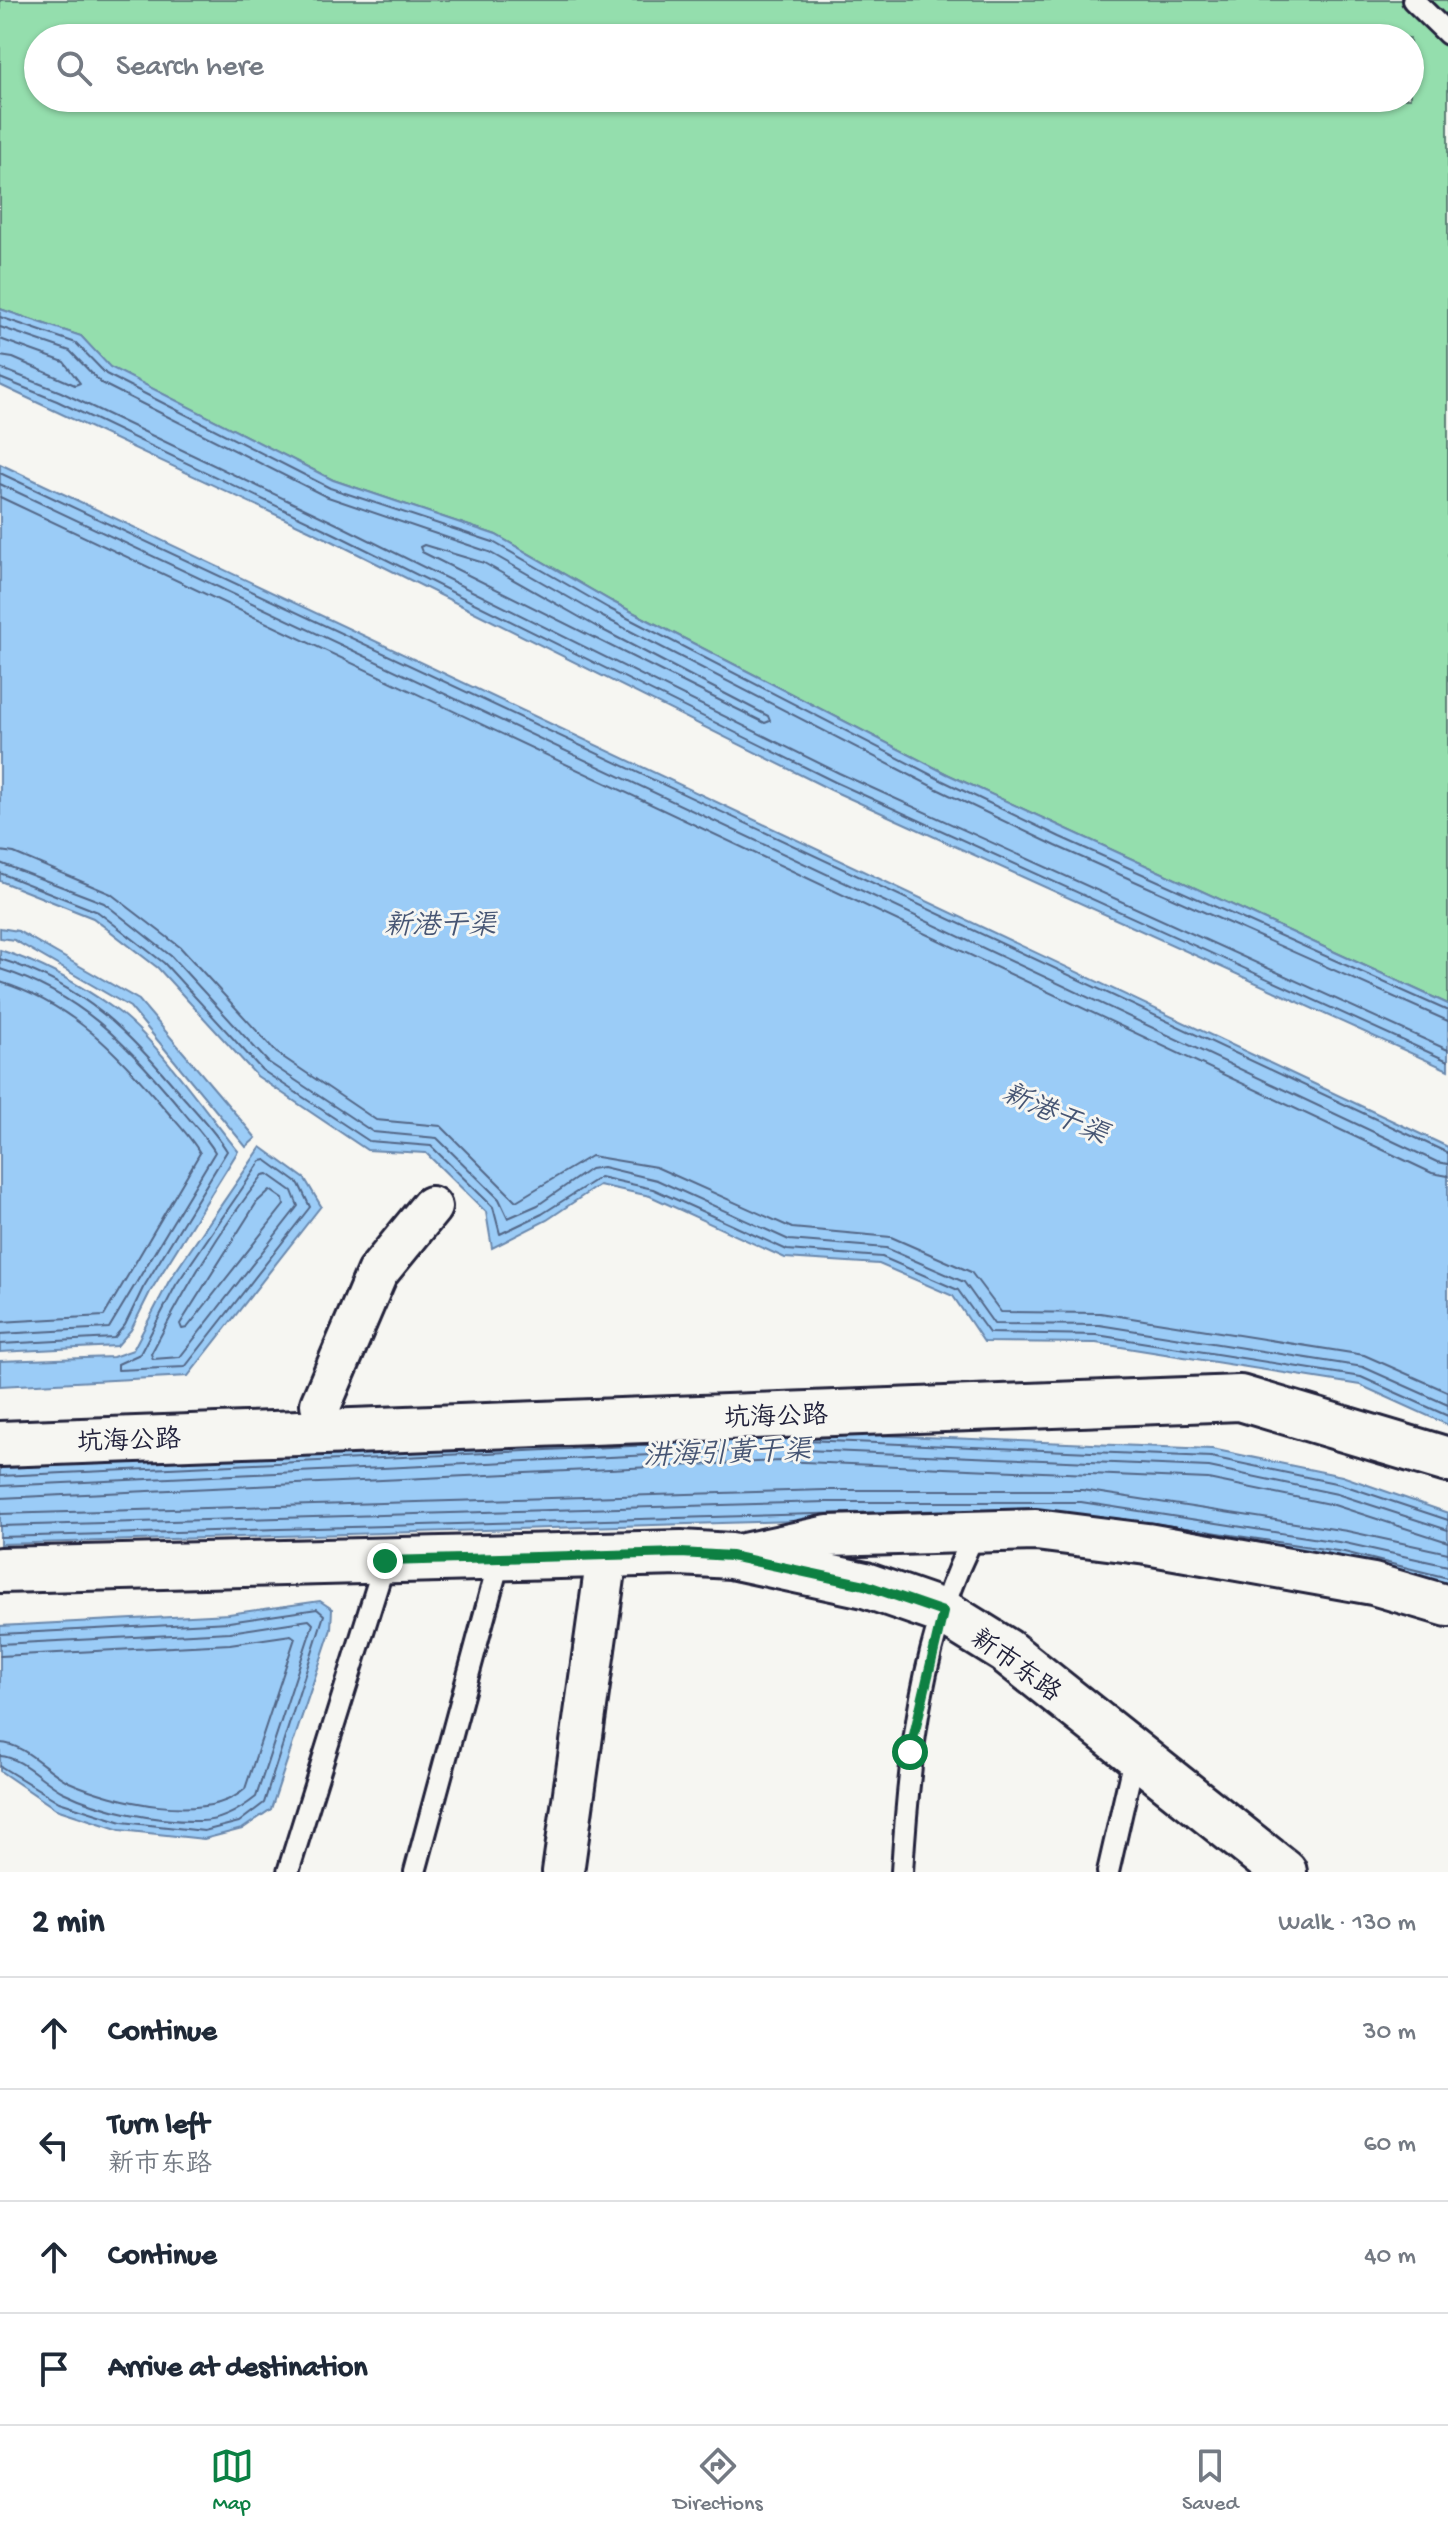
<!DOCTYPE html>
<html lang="en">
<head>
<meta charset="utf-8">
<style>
  body { margin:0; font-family:"Gochi Hand","LXGW WenKai TC",sans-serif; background:#f6f6f7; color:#1f2937 }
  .stop { position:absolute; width:24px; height:24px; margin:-18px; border:6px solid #0b8043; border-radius:50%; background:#fff }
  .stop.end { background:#0b8043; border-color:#fff; box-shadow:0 2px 8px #0008 }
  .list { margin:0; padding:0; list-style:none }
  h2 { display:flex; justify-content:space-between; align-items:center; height:104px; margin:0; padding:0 32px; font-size:34px }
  h2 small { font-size:26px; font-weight:400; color:#747a83 }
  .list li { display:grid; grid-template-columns:52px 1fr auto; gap:24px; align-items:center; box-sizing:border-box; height:112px; padding:0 32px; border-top:2px solid #e0e1e3 }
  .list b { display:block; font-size:30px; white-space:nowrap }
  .list p { margin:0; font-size:26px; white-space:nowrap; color:#747a83 }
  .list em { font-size:26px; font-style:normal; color:#747a83 }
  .icon { flex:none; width:44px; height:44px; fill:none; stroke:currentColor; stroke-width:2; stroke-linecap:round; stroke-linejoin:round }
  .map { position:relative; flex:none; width:1448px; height:1872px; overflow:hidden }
  .search { position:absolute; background:#fff; box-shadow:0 2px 6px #0004; left:24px; right:24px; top:24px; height:88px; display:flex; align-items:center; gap:20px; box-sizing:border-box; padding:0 28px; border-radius:44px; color:#747a83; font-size:30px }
  .sheet { height:552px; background:#fff }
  nav { display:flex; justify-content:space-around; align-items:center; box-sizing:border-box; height:112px; border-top:2px solid #e0e1e3; background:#fff; font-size:22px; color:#747a83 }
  nav a { display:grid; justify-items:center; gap:4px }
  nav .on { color:#0b8043 }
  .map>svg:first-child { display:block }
</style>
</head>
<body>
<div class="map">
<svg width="1448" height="1872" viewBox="0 0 1448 1872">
  <rect width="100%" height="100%" fill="#f6f6f2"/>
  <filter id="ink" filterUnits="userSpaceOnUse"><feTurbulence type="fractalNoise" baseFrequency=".0125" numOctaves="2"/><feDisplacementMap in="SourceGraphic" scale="16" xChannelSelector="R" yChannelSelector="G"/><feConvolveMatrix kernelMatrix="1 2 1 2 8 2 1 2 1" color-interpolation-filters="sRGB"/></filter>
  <g filter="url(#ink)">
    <path fill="#94dead" stroke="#5b8074" stroke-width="2" fill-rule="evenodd" d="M0,0H1448V1004L947,774L611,601L496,535L333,480L109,367L81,336L0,309ZM38,38H1410V98H38Z"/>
    <g fill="#9bccf7" stroke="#6b88ac" stroke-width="2">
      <path d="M0,309L81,336L110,367L333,480L496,535L611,601L947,774L1448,1004V1070L831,790L332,541L0,385Z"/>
      <path d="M0,464L1448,1147V1425L1360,1385L1096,1343L984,1342L953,1296L879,1264L785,1258L650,1196L599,1185L547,1220L492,1248L486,1212L426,1153L367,1150L257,1076L158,968L93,918L0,881Z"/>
      <path d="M0,928L18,931L139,1000L256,1138L246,1147L130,1007L14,940L0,938Z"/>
      <path d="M0,950C41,963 81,985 116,1010C155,1038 205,1111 238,1151L150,1292L131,1330L117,1346L0,1352Z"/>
      <path d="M261,1147L305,1179L321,1206L188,1376L0,1386V1361L113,1357L133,1350L169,1281Z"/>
      <path d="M779,1431L1212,1449L1342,1476L1448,1513V1587L1438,1581L1342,1560L827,1520L0,1544V1468Z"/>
      <path d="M320,1601L332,1609L331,1629L271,1809L242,1829L204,1839L120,1830L56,1809L0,1771V1626L229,1614Z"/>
    </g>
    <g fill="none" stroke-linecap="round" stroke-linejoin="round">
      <g stroke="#526686" stroke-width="2">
        <path d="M0,317L76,343L106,374L330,488L493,542L608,608L943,781L1060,837L1448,1011"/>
        <path d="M0,327L70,351L101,383L325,496L489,552L603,617L939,790L1056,846L1448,1021"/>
        <path d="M0,339L64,362L80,383L75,385L13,358L0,356"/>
        <path d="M0,368L61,392L339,525L839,773L1448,1050"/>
        <path d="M0,378L57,401L335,534L835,782L1448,1061"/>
        <path d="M0,473L1448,1153"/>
        <path d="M0,484L1437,1162L1448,1164"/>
        <path d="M0,497L1432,1173L1448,1176"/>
        <path d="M424,545L484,563L597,627L768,716L770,721L765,723L422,552L420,547Z"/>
        <path d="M0,851L14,853L111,894L180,947L277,1053L376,1120L441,1126L516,1201L591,1156L656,1167L792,1228L891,1237L971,1272L1001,1312L1100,1313L1364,1355L1448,1392"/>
        <path d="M0,863L104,903L171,956L268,1062L373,1132L437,1138L499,1199L508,1218L538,1205L590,1169L603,1167L657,1180L789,1240L886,1248L964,1282L994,1324L1099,1325L1363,1367L1448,1405"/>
        <path d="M0,873L98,912L164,963L262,1070L369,1141L431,1146L493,1207L500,1234L542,1214L600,1177L653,1189L787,1250L882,1257L958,1290L989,1333L1097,1335L1361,1377L1448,1416"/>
        <path d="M0,959C84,985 130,1033 184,1098C199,1115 216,1133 227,1151L143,1288L125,1325L114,1338L0,1344"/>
        <path d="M0,969C80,994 125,1042 177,1104C189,1120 205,1135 215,1152L109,1328L0,1334"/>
        <path d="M0,982C72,1004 118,1053 165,1109C177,1123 191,1137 200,1153L104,1316L0,1322"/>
        <path d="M266,1160L299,1184L310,1207L185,1367L118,1370V1364L140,1354L176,1285L261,1161Z"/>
        <path d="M268,1174L292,1191L298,1206L180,1357L153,1359L151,1354C184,1291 219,1230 263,1175Z"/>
        <path d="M270,1190L283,1199L284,1205L187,1328L182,1329L180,1324L257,1202Z"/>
        <path d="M0,1476L780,1439L1211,1457L1340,1484L1448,1520"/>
        <path d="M0,1486L780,1449L1209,1467L1337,1494L1448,1530"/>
        <path d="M0,1498L780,1461L1208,1479L1334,1505L1448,1542"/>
        <path d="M0,1514L826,1490H1082L1347,1531L1448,1553"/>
        <path d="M1152,1523L1344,1552L1448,1578"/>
        <path d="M0,1526L826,1502H1081L1345,1543L1448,1566"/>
        <path d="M0,1537L957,1510"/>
        <path d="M0,1634L229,1622L317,1609L324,1615L264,1803L239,1822L204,1831L122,1822L59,1802L0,1766"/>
        <path d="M0,1644L230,1632L309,1620L313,1624L256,1797C241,1809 221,1821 201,1821C157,1822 102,1811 63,1792C43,1782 22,1757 0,1756"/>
        <path d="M0,1656L230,1644L291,1635L295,1638L245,1789C206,1824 114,1802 69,1782C46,1771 26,1744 0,1743"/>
      </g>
      <g stroke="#22223b" stroke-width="26">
        <g id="lane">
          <path d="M1413,0L1448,34"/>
          <path d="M288,1872L385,1561"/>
          <path d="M415,1872L495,1576"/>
          <path d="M902,1872C909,1757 921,1634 977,1530"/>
          <path d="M1108,1872L1135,1754"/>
        </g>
      </g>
      <g stroke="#22223b" stroke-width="46">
        <g id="street">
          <path d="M321,1404L377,1273L431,1207"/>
          <path d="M734,1556L828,1536L1036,1530L1147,1544L1373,1584L1448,1606"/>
          <path d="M563,1872L607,1556"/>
        </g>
      </g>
      <g stroke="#22223b" stroke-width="50">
        <path id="secondary" d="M0,1570L681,1553L731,1556L865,1585L943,1612L1006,1651L1284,1872"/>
      </g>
      <g stroke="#22223b" stroke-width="50">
        <path id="primary" d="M0,1444L1240,1398L1448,1460"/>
      </g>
      <use href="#lane" stroke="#f6f6f2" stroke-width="20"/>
      <use href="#street" stroke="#f6f6f2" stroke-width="40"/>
      <use href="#secondary" stroke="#f6f6f2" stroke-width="44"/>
      <use href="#primary" stroke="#f6f6f2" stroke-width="44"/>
    </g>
  </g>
  <g fill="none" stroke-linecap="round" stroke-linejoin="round" filter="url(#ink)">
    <path stroke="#0b8043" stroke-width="10" d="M385,1561L681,1553L731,1556L865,1585L943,1612L910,1752"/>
  </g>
  <g text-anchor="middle" stroke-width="6" stroke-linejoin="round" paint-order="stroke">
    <g font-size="26" fill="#22223b" stroke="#f6f6f2">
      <text transform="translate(776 1415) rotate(-2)" y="9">坑海公路</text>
      <text transform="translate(129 1439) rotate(-2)" y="9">坑海公路</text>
      <text transform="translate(1017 1664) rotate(36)" y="9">新市东路</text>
    </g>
    <g font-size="28" font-style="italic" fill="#465573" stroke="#f6f6f2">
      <text x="440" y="933">新港干渠</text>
      <text transform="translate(1056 1112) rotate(24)" y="10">新港干渠</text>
      <text transform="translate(727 1451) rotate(-2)" y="10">汫海引黄干渠</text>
    </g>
  </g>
</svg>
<div class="stop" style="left:910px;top:1752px"></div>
<div class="stop end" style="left:385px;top:1561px"></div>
<div class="search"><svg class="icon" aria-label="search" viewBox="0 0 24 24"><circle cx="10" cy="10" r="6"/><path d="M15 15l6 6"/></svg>Search here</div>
</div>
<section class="sheet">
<h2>2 min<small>Walk · 130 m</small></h2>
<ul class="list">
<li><svg class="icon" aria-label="ahead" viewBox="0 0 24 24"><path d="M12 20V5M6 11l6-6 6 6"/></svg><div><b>Continue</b></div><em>30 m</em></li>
<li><svg class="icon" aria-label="left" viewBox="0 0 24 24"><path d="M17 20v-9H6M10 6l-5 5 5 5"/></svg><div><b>Turn left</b><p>新市东路</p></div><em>60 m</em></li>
<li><svg class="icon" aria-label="ahead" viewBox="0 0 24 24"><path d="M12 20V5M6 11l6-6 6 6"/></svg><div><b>Continue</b></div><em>40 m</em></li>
<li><svg class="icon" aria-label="arrive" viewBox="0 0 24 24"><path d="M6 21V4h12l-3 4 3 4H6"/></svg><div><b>Arrive at destination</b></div></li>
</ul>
</section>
<nav>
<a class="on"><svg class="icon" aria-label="map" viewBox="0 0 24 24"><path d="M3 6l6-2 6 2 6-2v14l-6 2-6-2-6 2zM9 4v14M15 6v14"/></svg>Map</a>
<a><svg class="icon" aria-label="directions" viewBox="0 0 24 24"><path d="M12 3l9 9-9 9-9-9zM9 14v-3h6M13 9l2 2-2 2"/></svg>Directions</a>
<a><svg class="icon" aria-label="saved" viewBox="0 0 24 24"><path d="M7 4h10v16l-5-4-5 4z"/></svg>Saved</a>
</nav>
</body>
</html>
